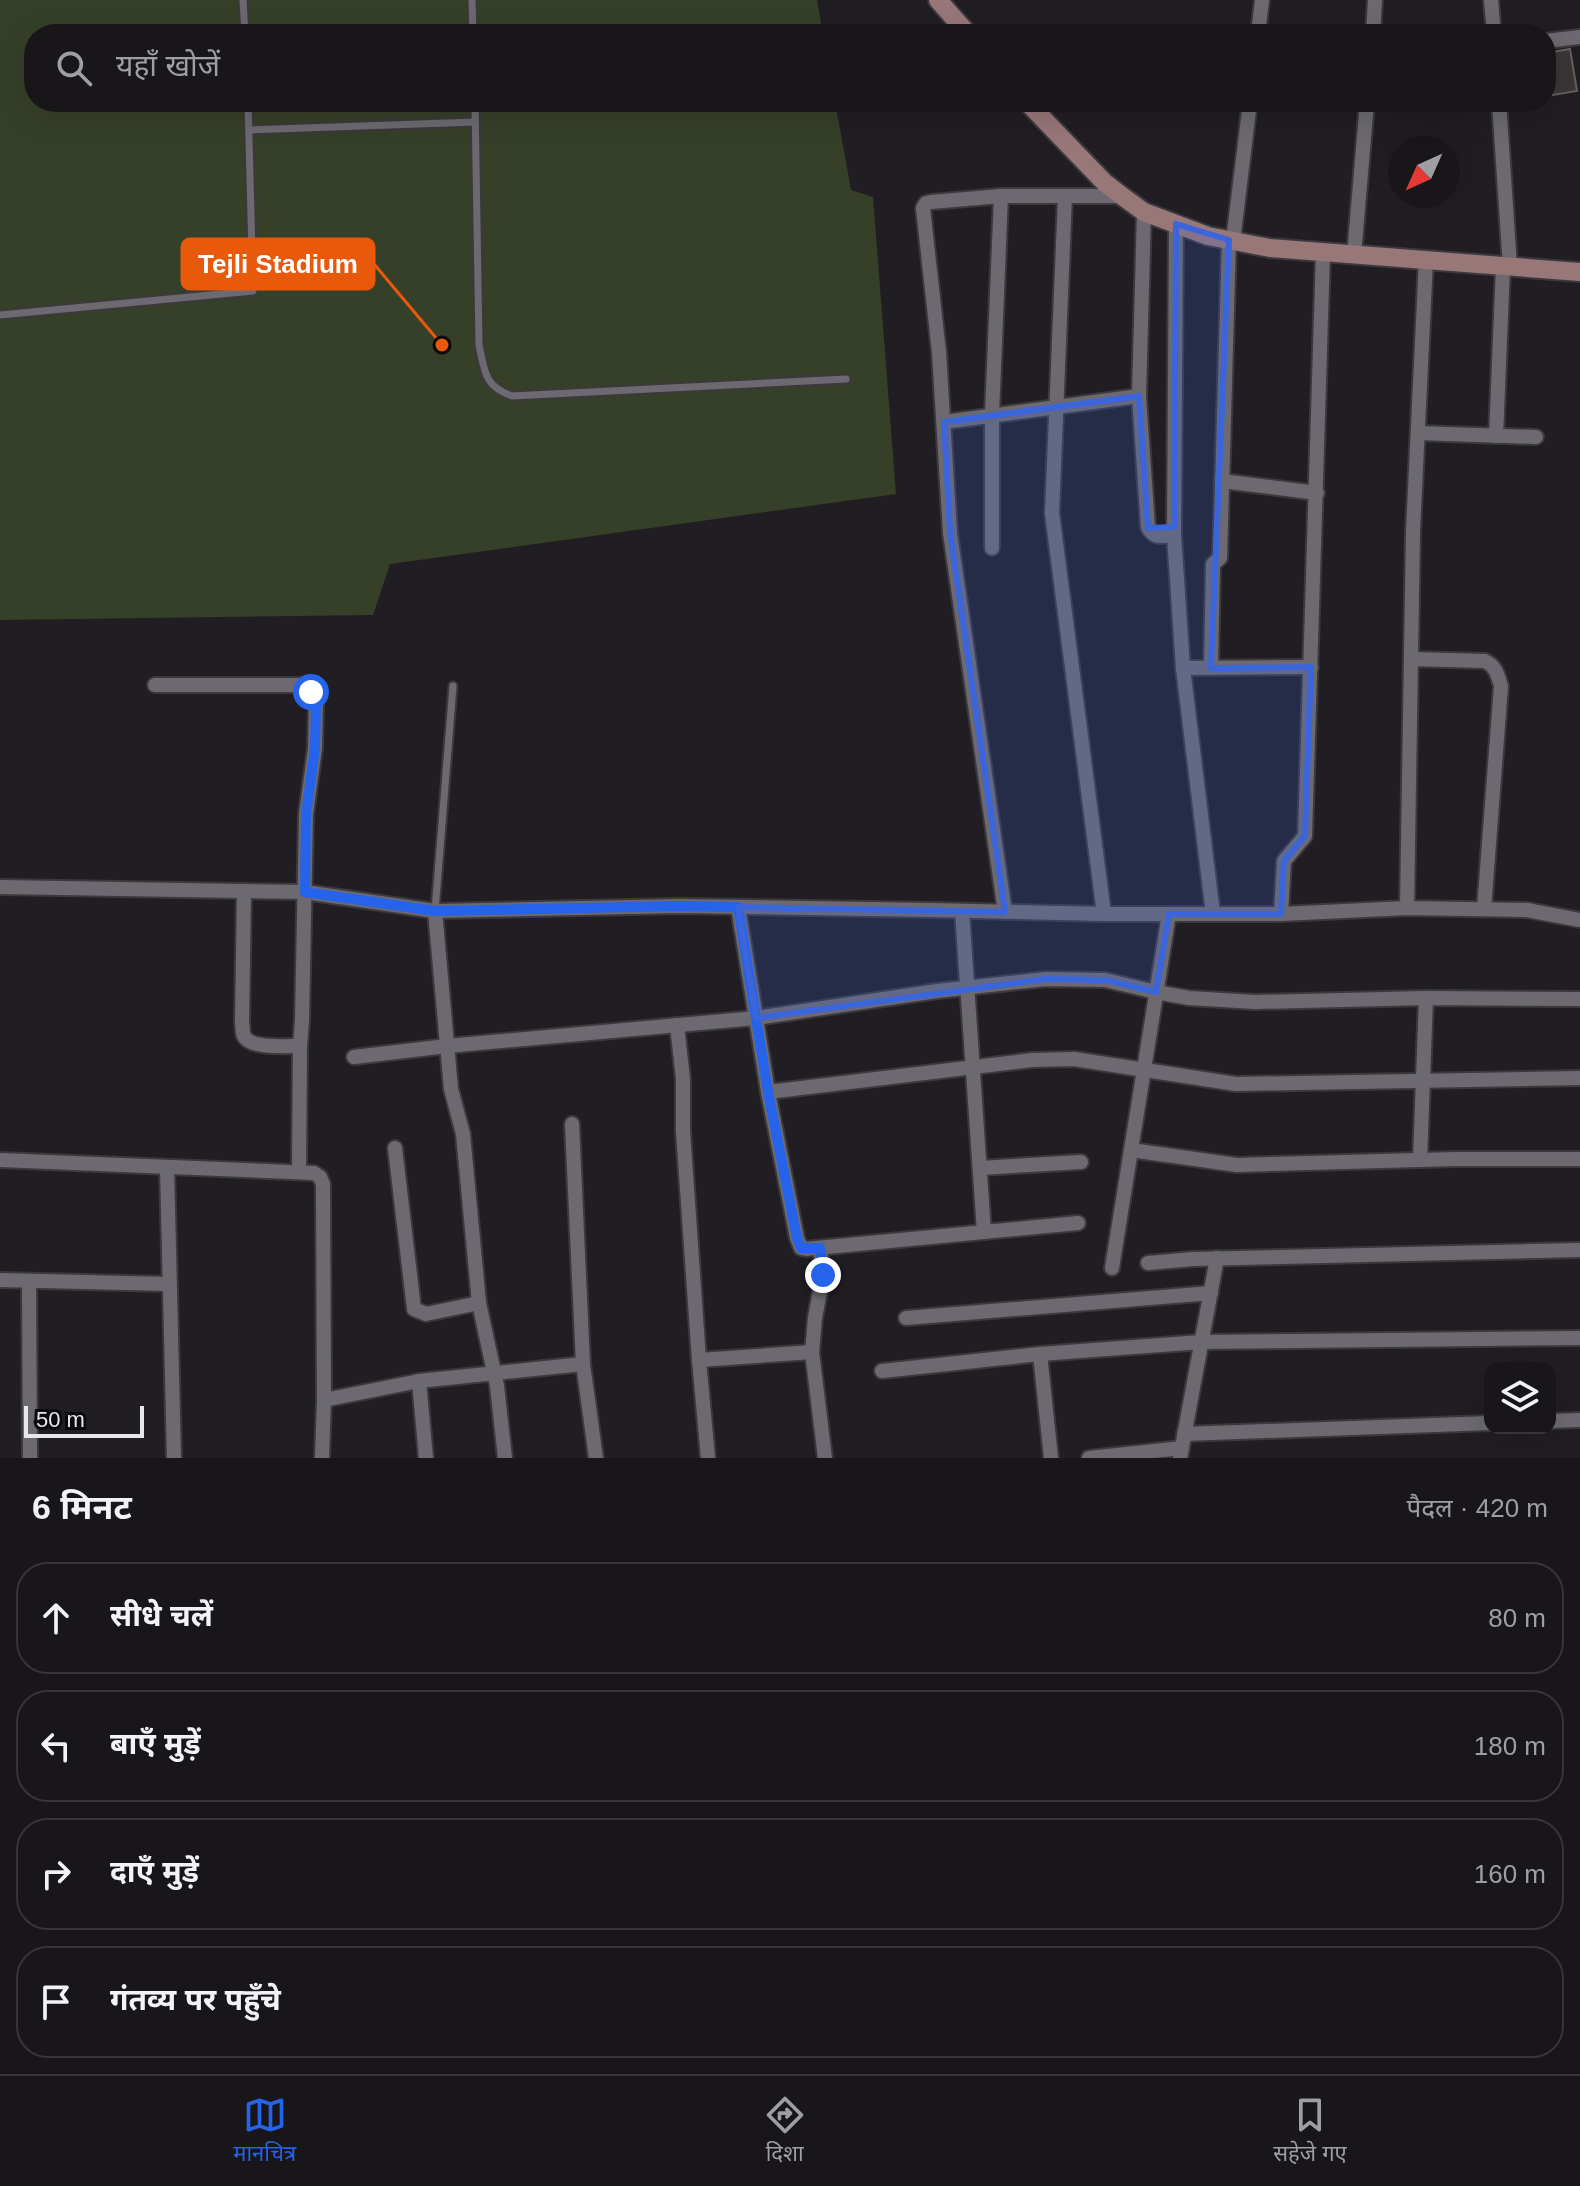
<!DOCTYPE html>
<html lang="hi">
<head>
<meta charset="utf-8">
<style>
  body { margin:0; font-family:Helvetica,"Noto Sans Devanagari",sans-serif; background:#221f23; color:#f1f3f6 }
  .controls { position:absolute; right:24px; bottom:24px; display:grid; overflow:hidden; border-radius:16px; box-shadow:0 8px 32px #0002 }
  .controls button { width:72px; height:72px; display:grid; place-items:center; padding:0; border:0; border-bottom:2px solid #373539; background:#19161a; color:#f1f3f6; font:40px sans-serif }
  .compass { position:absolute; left:1388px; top:136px; width:72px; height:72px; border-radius:50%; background:#19161a; box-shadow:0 8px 32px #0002; rotate:225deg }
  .scale { position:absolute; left:24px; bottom:20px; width:120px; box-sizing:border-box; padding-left:8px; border:4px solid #e8e7ea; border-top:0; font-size:22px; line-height:28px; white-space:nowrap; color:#e8e7ea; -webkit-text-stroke:6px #0a090b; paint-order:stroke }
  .stop { position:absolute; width:24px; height:24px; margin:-18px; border:6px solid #2563eb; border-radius:50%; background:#fff }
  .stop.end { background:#2563eb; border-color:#fff; box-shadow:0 2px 8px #0008 }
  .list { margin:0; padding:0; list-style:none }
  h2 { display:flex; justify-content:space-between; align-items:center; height:104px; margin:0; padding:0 32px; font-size:34px }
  h2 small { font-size:26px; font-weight:400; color:#9f9fa2 }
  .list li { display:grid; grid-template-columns:52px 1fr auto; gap:24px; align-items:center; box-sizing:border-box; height:112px; margin:0 16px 16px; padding:0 16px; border:2px solid #373539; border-radius:32px }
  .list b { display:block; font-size:30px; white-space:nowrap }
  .list em { font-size:26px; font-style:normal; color:#9f9fa2 }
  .icon { flex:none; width:44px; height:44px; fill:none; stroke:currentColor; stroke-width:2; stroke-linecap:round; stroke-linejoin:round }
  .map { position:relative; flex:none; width:1580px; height:1458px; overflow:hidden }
  .search { position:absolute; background:#19161a; box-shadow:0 8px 32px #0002; left:24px; right:24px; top:24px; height:88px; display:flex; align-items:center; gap:20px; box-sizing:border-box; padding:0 28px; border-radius:32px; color:#9f9fa2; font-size:30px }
  .sheet { height:616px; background:#19161a }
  nav { display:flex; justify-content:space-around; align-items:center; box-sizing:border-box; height:112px; border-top:2px solid #373539; background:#19161a; font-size:22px; color:#9f9fa2 }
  nav a { display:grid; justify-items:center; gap:4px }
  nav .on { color:#2563eb }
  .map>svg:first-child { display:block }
</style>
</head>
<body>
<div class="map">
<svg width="1580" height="1458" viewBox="0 0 1580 1458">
  <rect width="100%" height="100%" fill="#211e23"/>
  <path fill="#363f28" d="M0,0H817L823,34H34V102H835L851,190L873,197L896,494L390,564L373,615L0,620Z"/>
  <path fill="#3c3535" stroke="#665e5e" stroke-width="2" d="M1570,49L1577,91L1546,96V53Z"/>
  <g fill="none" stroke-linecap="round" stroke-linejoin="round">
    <g stroke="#3b393e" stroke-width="11">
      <g id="lane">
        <path d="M243,0L245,34"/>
        <path d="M472,0L473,34"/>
        <path d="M475,102L479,345C485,372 484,386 512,396L846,379"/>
        <path d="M250,130L475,122"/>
        <path d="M0,315L253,291L248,102"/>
        <path d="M435,911L453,686"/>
      </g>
    </g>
    <g stroke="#3b393e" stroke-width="18">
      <g id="street">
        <path d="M1491,0L1494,34"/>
        <path d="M1258,34L1262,0"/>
        <path d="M1373,34L1375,0"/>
        <path d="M1546,41L1580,37"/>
        <path d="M1499,102L1510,267"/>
        <path d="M1065,196L1052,513L1104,914"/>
        <path d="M1144,212L1139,396L1148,527C1154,539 1161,536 1174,535"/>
        <path d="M1176,224L1174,535L1183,668L1213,914"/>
        <path d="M1233,241L1250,102"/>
        <path d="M1354,255L1367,102"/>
        <path d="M944,422L1139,396"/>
        <path d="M1418,433L1536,437"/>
        <path d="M1496,436L1503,266"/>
        <path d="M1222,481L1317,493"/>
        <path d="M992,548V415L1001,196"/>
        <path d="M1411,659L1485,661C1496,666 1498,676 1501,686L1484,909"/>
        <path d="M1183,668L1311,667"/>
        <path d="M1211,668L1213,564L1220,558L1229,240"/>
        <path d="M155,685H300L311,692L316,704L315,748L306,814L302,1020L300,1046L299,1172"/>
        <path d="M0,887L305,892L435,911L679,906L931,910L1104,914H1281L1407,908L1527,910L1580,920"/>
        <path d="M244,891L242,1023C243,1027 242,1032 244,1036C250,1049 287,1046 300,1046"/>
        <path d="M738,907L768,1092L797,1238L801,1248L806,1249L1078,1223"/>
        <path d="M1407,908L1413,531L1426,259"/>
        <path d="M435,911L451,1089L463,1134L479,1303L497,1386L505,1458"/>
        <path d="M962,911L984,1232"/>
        <path d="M1005,912L950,533L939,352L923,208L926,203L931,202L1001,196H1122"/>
        <path d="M1281,914L1284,861L1305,836L1323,252"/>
        <path d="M677,1025L683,1079V1131L699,1360L708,1458"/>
        <path d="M354,1057L447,1046L756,1018L937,991L1046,979L1105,980L1156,992L1189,998L1255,1002L1426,998L1580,999"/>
        <path d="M768,1092L1032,1060L1074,1059L1236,1084L1580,1078"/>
        <path d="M572,1124L583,1364L596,1458"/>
        <path d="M395,1148L414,1309L426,1314L479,1303"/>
        <path d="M1131,1150L1237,1165L1456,1159H1580"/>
        <path d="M0,1160L314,1173L320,1177L323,1184L324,1400L322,1458"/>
        <path d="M1420,1160L1426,998"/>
        <path d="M167,1167L174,1458"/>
        <path d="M980,1168L1081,1162"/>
        <path d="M820,1248L823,1275L815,1318L812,1352L825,1458"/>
        <path d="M1148,1263L1193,1259L1580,1250"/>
        <path d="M1112,1268L1169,914"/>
        <path d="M0,1280L169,1284"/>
        <path d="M29,1281L30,1458"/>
        <path d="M906,1318L1211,1293"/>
        <path d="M1040,1354L1051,1458"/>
        <path d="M699,1360L812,1352"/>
        <path d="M882,1371L1040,1354L1201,1342L1580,1338"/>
        <path d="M419,1381L426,1458"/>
        <path d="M324,1400L419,1381L583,1364"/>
        <path d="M1550,1421L1580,1420"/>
        <path d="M1184,1434L1490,1423"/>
        <path d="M1089,1458L1182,1448"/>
        <path d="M1180,1458L1217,1258"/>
      </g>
    </g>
    <g stroke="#3b393e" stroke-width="22">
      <g id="secondary">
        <path d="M938,0L968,34"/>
        <path d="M1027,102L1105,183L1122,196L1144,212L1208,236L1270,248L1580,272"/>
      </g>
    </g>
    <use href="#lane" stroke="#6c6a70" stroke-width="7"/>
    <use href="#street" stroke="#6c6a70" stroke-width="14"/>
    <use href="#secondary" stroke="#987779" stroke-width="18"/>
  </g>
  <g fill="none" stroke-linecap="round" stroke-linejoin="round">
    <path stroke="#2563eb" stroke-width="10" d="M311,692L316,704L315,748L306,814L305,892L435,911L679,906L738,907L768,1092L797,1238L801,1248H820L823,1275"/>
  </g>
  <path fill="#3b65db" fill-opacity="0.2" stroke="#3b65db" stroke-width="6" stroke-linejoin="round" d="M1176,224L1229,240L1211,668L1311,667L1305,836L1284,861L1281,914H1169L1156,992L1105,980L1046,979L756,1018L738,907L1005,912L950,533L944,422L1139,396L1148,528L1174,527Z"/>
  <path fill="none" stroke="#e8590c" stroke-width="3" d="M442 345L374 264"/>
  <circle fill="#e8590c" stroke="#0a090b" stroke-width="3" cx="442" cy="345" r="8"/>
  <rect fill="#e8590c" stroke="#e8590c" stroke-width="3" x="182" y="239" width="192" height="50" rx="8"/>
  <g font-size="26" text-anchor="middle" font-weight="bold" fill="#fff">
    <text x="278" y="273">Tejli Stadium</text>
  </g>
</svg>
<div class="controls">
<button><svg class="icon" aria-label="layers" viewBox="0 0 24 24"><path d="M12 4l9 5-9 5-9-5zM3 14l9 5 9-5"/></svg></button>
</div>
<svg class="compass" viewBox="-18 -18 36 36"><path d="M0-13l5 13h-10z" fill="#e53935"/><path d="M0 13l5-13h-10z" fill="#9f9fa2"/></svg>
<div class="scale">50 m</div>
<div class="stop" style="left:311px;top:692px"></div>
<div class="stop end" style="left:823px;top:1275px"></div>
<div class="search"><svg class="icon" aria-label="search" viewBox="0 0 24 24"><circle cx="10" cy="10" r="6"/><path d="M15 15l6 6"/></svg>यहाँ खोजें</div>
</div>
<section class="sheet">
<h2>6 मिनट<small>पैदल · 420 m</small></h2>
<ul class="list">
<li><svg class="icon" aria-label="ahead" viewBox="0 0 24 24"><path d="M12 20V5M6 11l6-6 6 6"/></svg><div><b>सीधे चलें</b></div><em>80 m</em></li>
<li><svg class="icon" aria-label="left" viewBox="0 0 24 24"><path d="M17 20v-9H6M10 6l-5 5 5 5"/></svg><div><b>बाएँ मुड़ें</b></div><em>180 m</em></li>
<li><svg class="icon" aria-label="right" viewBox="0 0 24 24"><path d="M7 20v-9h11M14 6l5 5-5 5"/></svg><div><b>दाएँ मुड़ें</b></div><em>160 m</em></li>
<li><svg class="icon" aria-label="arrive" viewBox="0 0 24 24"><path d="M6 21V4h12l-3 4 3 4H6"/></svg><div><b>गंतव्य पर पहुँचे</b></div></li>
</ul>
</section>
<nav>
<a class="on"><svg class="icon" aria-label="map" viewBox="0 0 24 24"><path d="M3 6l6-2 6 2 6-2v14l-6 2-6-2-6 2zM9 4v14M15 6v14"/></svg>मानचित्र</a>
<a><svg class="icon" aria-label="directions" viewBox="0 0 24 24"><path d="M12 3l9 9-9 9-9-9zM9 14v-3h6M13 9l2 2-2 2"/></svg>दिशा</a>
<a><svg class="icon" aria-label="saved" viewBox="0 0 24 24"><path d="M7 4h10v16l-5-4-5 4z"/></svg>सहेजे गए</a>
</nav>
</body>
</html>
